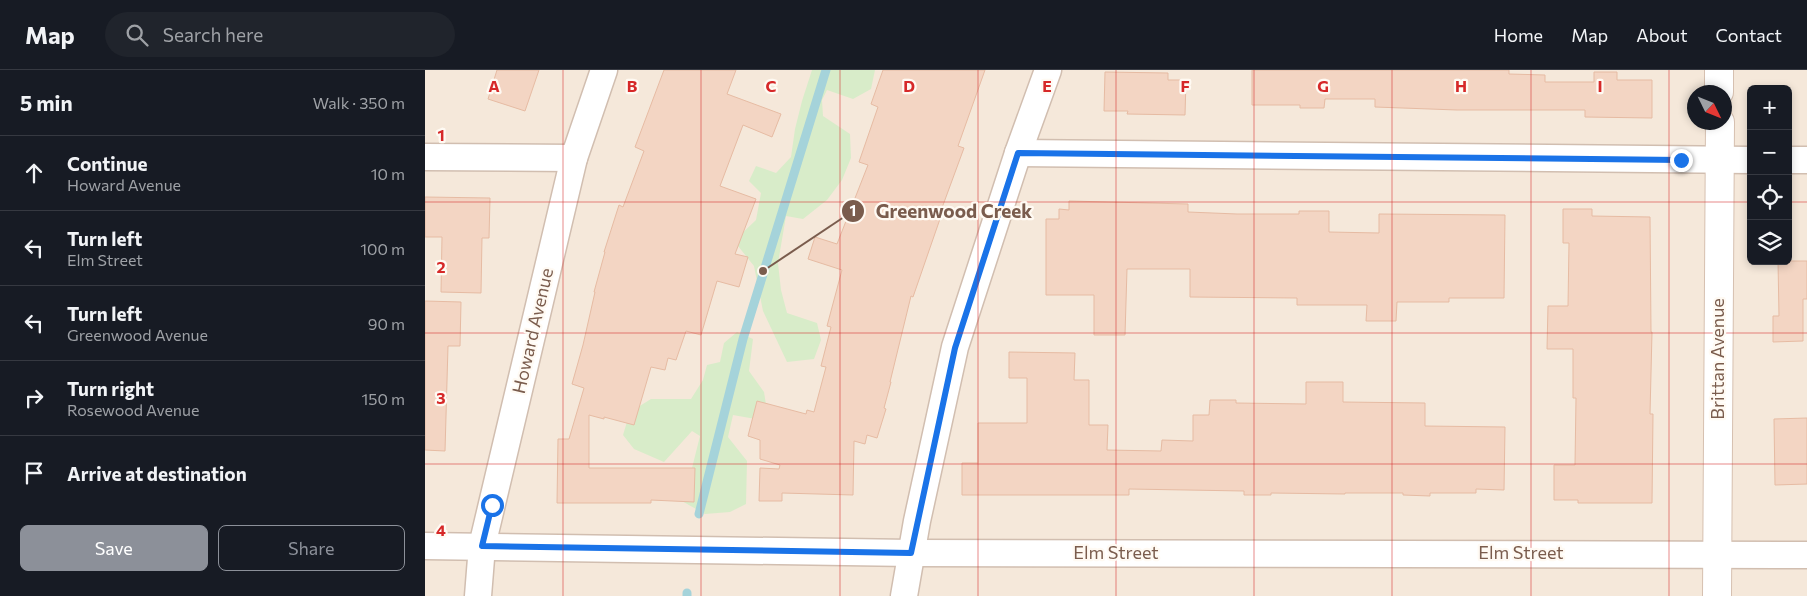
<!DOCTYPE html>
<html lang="en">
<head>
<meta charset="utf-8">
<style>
  body { margin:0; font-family:Commissioner,sans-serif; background:#20242c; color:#f1f3f6 }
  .controls { position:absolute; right:15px; top:15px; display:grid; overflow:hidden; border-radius:8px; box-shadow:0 2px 8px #0003 }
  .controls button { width:45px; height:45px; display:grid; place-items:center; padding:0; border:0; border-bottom:1px solid #363941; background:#171b24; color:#f1f3f6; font:25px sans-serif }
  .compass { position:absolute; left:1262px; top:15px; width:45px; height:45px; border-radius:50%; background:#171b24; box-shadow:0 2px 8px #0003; rotate:133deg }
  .stop { position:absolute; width:15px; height:15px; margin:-11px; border:4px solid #1a73e8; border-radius:50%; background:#fff }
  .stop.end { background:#1a73e8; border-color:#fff; box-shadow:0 1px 5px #0008 }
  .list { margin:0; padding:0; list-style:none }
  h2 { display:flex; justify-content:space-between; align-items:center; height:65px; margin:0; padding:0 20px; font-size:21px }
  h2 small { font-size:16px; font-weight:400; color:#9ea1a6 }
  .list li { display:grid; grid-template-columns:32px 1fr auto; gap:15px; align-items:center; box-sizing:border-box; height:75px; padding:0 20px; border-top:1px solid #363941 }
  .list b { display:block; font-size:19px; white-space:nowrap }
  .list p { margin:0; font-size:16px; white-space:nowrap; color:#9ea1a6 }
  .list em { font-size:16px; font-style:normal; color:#9ea1a6 }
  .actions { display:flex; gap:10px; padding:15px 20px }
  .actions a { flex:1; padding:11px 0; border:1px solid #8c9099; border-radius:8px; text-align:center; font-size:18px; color:#8c9099 }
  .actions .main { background:#8c9099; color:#fff }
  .icon { flex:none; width:28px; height:28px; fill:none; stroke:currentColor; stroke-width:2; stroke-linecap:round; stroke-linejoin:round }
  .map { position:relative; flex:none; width:1382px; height:526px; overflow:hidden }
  header { display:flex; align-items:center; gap:30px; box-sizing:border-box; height:70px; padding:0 25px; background:#171b24; border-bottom:1px solid #363941 }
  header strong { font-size:24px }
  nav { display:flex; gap:28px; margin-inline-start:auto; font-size:18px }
  .search { width:350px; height:45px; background:#20242c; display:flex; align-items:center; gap:12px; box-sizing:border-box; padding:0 18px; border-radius:28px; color:#9ea1a6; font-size:19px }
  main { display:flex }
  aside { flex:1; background:#171b24 }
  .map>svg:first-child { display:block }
</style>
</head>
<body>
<header>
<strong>Map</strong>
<div class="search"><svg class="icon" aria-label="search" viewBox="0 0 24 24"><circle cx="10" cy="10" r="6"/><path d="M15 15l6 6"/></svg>Search here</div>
<nav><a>Home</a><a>Map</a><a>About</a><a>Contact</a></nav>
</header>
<main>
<aside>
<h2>5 min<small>Walk · 350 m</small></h2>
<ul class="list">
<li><svg class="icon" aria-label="ahead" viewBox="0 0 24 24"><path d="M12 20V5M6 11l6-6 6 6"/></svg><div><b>Continue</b><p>Howard Avenue</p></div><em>10 m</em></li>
<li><svg class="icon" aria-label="left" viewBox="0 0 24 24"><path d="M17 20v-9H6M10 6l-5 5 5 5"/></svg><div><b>Turn left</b><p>Elm Street</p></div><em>100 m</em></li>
<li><svg class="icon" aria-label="left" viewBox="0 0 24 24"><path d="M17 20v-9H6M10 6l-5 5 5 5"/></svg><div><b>Turn left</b><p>Greenwood Avenue</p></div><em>90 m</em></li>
<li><svg class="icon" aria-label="right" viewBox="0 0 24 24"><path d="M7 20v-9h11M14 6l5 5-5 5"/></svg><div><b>Turn right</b><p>Rosewood Avenue</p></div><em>150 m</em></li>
<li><svg class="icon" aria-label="arrive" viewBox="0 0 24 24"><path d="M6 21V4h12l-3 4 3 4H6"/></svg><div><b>Arrive at destination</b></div></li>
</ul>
<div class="actions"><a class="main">Save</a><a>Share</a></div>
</aside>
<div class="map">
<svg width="1382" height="526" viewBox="0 0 1382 526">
  <rect width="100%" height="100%" fill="#fdf6ec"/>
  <path fill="#f5e8da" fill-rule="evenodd" d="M0,0H1382V526H0ZM1326,19H1363V191H1326ZM1270,22H1300V52H1270Z"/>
  <g fill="#d8ecc9">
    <path d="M387,0H450L446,19L428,29L402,20L397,30L398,46L425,64L426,88L417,110L402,130L378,149L361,146L353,193L356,220L362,243L392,253L396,270L389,289L362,292L338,241L329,196L309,171L331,150L336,123L324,111L331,96L351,103L366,87L370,59L377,31Z"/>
    <path d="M312,262L328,269L324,301L339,322L342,341L336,350L308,345L303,367L322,391L321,434L305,442L280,444L255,430L262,418L275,366L267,361L239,392L209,379L198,365L205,342L226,329H266L278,310L282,295L295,292L299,273Z"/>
  </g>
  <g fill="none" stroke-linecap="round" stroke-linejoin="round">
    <g stroke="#a5d3da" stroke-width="9">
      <path d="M274,444L318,269L401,0"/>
      <path d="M262,526V523"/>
    </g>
  </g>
  <g fill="#f3d5c3" stroke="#e6bba3">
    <path d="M72,0H114L100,41L63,29Z"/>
    <path d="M239,0H311L302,24L356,44L347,67L318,55L295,116L331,129L310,184L323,187L314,217L292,211L276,265L261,261L251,290L243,288L240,300L226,297L209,355L179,347V349L164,345V398H270L269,432L226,430V433H132L133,369H144L159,318L147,314L158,275L170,222H169L180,182H179L194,135L198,137L219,81L210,77Z"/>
    <path d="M458,0H560L533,76L539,78L514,146H516L488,227L486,226L465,312H466L459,338L461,339L452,368L442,365L440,374L429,371L428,425L357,423V431H334L335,398L354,399L355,395L335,389V370L323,366L332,331L381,344L382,340L389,342L401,297L396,296L406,257L402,256L417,200L383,189L390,167L412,174L443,95L434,92L453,37L446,34Z"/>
    <path d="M827,0H1084V4L1120,5V12H1169V2H1192V10H1227V48L1160,47V40H1032L950,37V29H900L899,38H875V35H827Z"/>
    <path d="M680,2L743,3V10H761L760,45L702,44L703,41H679Z"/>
    <path d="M0,127L65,128L64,168H57L56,223L16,222L17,167H0Z"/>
    <path d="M644,131L763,134V142L812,144H874V141H904V162L954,163V144L1080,145L1079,228H1024V232H972L971,251H941L942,235H872V228L765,227V199H702L700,265H669V225H621V149H634V139L644,140Z"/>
    <path d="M1138,139H1167V146L1225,147L1226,262H1227L1225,344H1228L1227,433H1153V430H1129V395H1150L1151,328H1148V279H1122L1123,236H1143L1144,173H1138Z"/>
    <path d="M1353,191H1382V229H1378V271L1348,272V246H1354Z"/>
    <path d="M0,231L36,232L35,276H23L20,381L0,380Z"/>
    <path d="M584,282L650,283L649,310H664V355H683L682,380L736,381L737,370L768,371V345H784L785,330H811V333L881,334V312H918V332L1000,333V356L1080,357L1079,420L1051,419V423H1005V426L978,425V423H920V424L846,423V425H819V421L704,419V425H537V393H553V353H602V308H584Z"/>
    <path d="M1382,348V414L1350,415L1349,349Z"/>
  </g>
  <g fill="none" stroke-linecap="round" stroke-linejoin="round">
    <g stroke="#d1beb0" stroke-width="29">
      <g id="minor">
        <path d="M593,83L1326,90"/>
        <path d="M0,87L149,88"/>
        <path d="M1363,90H1382"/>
        <path d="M0,476L486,483L1382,485"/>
        <path d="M53,526L57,476L149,88L179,0"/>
        <path d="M479,526L492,451L530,277L593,83L623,0"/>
      </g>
    </g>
    <g stroke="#d6c0b0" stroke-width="30">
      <g id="secondary">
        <path d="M1294,0V22"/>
        <path d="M1292,526L1295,52"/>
      </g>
    </g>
    <use href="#minor" stroke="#fff" stroke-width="26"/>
    <use href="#secondary" stroke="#fff" stroke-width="28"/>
  </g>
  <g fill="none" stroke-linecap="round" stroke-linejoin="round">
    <path stroke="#1a73e8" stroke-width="6" d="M67,435L57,476L486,483L530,278L593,83L1256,90"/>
  </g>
  <path fill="none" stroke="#d62828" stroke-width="1" stroke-opacity="0.55" d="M138,0V526M276,0V526M415,0V526M553,0V526M691,0V526M829,0V526M967,0V526M1106,0V526M1244,0V526M0,132H1326M1363,132H1382M0,263H1382M0,394H1382"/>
  <g text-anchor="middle" stroke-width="4.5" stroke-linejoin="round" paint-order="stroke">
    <g font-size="18" fill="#7a5c4d" stroke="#fffaf3">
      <text transform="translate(108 261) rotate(-77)" y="6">Howard Avenue</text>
      <text transform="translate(1293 289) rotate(-90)" y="6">Brittan Avenue</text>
      <text x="691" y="489">Elm Street</text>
      <text x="1096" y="489">Elm Street</text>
    </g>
  </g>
  <g font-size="16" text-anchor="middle" font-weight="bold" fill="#d62828" stroke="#fffaf3" stroke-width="4.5" stroke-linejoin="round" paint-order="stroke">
    <text x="69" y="22">A</text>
    <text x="207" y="22">B</text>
    <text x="346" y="22">C</text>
    <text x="484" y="22">D</text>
    <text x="622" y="22">E</text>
    <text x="760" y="22">F</text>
    <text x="898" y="22">G</text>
    <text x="1036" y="22">H</text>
    <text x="1175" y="22">I</text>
    <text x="16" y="71">1</text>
    <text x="16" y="203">2</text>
    <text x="16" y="334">3</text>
    <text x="16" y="466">4</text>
  </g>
  <path fill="none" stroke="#7a5c4d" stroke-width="2" d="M338 201L428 141"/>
  <g fill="#7a5c4d" stroke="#fffaf3" stroke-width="2">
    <circle cx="338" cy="201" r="5"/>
    <circle cx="428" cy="141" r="12"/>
  </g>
  <g font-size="15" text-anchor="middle" font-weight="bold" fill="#fff">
    <text x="428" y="146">1</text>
  </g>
  <g font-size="19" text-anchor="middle" font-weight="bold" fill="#7a5c4d" stroke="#fffaf3" stroke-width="4.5" stroke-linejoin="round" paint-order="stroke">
    <text x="529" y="148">Greenwood Creek</text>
  </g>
</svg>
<div class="controls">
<button>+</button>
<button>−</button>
<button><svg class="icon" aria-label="locate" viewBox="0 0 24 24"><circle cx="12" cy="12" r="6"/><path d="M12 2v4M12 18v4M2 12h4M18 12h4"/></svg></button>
<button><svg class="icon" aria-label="layers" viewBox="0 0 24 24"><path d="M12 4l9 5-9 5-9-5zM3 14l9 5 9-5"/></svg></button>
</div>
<svg class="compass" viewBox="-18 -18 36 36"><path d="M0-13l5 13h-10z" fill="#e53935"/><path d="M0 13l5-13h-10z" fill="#9ea1a6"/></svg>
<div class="stop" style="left:67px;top:435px"></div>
<div class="stop end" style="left:1256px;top:90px"></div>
</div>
</main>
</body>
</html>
